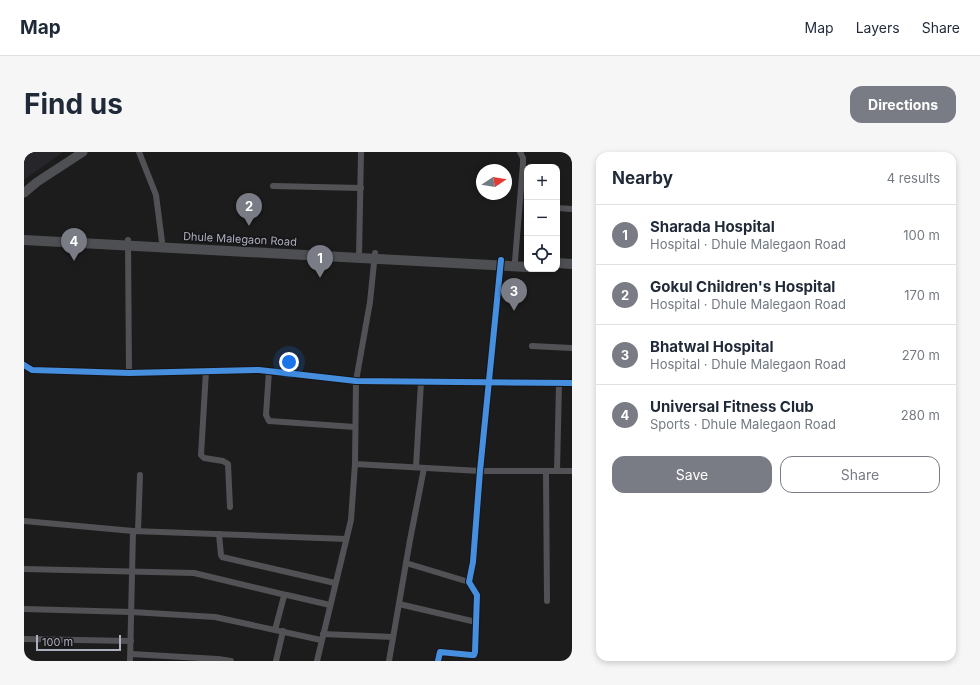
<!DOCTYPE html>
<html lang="en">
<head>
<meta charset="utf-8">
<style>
  body { margin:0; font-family:Inter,sans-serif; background:#f6f6f7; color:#1f2937 }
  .controls { position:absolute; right:12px; top:12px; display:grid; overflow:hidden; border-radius:8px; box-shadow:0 2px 6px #0003 }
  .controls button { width:36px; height:36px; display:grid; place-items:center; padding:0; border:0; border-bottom:1px solid #e0e1e3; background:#fff; color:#1f2937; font:20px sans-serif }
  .compass { position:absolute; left:452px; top:12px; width:36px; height:36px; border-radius:50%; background:#fff; box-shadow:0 2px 6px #0003; rotate:78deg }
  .scale { position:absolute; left:12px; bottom:10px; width:85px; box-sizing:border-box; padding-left:4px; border:2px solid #acafbe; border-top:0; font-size:11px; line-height:14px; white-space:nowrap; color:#acafbe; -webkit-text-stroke:3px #161518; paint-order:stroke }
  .you { position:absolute; left:265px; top:210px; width:14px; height:14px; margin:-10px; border:3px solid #fff; border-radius:50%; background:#1a73e8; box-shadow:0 0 0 6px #1a73e833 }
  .badge { display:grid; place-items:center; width:26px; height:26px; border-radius:50%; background:#7a7c85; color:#fff; font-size:13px; font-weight:700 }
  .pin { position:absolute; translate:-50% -33px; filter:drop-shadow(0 1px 2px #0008) }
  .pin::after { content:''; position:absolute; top:21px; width:14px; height:12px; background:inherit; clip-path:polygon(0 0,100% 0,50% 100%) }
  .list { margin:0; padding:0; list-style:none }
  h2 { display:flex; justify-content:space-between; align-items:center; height:52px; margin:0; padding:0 16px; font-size:17px }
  h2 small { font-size:13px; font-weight:400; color:#747a83 }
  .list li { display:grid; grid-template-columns:26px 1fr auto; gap:12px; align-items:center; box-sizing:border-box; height:60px; padding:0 16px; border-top:1px solid #e0e1e3 }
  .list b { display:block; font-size:15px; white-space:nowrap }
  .list p { margin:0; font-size:13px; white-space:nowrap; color:#747a83 }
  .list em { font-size:13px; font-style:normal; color:#747a83 }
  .actions { display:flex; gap:8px; padding:12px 16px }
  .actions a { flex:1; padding:9px 0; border:1px solid #7a7c85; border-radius:12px; text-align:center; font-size:14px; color:#7a7c85 }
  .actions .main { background:#7a7c85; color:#fff }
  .icon { flex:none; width:22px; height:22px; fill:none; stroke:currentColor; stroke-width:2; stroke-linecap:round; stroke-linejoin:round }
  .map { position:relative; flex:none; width:548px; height:509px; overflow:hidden; border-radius:12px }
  header { display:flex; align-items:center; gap:24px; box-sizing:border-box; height:56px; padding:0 20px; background:#fff; border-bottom:1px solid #e0e1e3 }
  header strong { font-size:19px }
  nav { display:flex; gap:22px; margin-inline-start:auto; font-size:14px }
  .intro { display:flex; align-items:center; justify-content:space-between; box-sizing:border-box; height:96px; padding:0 24px }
  h1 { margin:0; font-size:28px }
  .button { padding:10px 18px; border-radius:12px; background:#7a7c85; color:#fff; font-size:14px; font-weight:700 }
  main { display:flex; gap:24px; padding:0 24px }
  aside { flex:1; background:#fff; border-radius:12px; box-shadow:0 2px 6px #0003 }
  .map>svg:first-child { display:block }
</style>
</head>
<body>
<header>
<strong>Map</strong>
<nav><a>Map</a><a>Layers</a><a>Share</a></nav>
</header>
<div class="intro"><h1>Find us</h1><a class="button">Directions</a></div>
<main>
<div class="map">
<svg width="548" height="509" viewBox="0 0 548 509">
  <rect width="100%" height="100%" fill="#1c1c1c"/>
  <path fill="#262529" d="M0,0H39L0,28Z"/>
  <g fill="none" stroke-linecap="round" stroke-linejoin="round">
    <g stroke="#525256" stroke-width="6">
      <path d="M115,0L132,43L138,90L137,95"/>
      <path d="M249,34L337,36"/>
      <path d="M533,56L548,57"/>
      <path d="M104,88L105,221"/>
      <path d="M351,101L346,150L332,229L331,312L456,319H548"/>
      <path d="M335,106L337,0"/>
      <path d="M491,109L499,12V6L496,0"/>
      <path d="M508,194L548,196"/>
      <path d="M0,213L8,218L105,221L235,218L332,229L548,231"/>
      <path d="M182,219L177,303L180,306L199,309L204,312L206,355"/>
      <path d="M245,219L242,263L245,269L331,275"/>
      <path d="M392,315L397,230"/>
      <path d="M522,319L523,449"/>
      <path d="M533,319L535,231"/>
      <path d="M0,369L109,379"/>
      <path d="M114,379L116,323"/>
      <path d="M195,382L197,403L198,405L311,431"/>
      <path d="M382,411L445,430"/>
      <path d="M0,417L170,421L262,443"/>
      <path d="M375,452L452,470"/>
      <path d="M0,457L108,460L191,465L297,488"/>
      <path d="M251,478L260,444L263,443L306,453"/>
      <path d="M299,482L369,485"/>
      <path d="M0,487L107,489"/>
      <path d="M107,502L194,507L207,509"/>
      <path d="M106,509L109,379L322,387"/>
      <path d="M252,509L259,479"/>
      <path d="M293,509L327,368L331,312"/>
      <path d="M365,509L386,388L400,316"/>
      <path d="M414,509L416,500L447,503H450L451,500L453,443L445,430L449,410L456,319L477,108"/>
    </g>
    <path stroke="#4f5054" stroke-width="9" d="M0,41L13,30L59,0"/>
    <g stroke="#4e4f52" stroke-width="10">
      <path d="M0,88L503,115"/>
      <path d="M533,111L548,112"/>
    </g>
    <g stroke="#161518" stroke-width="8">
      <g id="cycleway">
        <path d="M0,213L8,218L105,221L235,218L332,229L548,231"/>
        <path d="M414,509L416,500L447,503H450L451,500L453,443L445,430L449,410L456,319L477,108"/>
      </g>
    </g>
    <use href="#cycleway" stroke="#468fdf" stroke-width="6"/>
  </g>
  <g text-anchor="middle" stroke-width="3.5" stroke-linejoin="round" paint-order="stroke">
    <g font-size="11" fill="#acafbe" stroke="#161518">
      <text transform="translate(216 87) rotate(3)" y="4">Dhule Malegaon Road</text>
    </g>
  </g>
</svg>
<div class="controls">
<button>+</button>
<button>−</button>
<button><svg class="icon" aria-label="locate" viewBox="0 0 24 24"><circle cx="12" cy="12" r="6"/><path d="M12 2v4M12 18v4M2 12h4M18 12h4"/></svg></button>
</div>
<svg class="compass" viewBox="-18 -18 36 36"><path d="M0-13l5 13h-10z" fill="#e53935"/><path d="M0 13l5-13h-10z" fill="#747a83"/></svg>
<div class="scale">100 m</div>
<div class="you"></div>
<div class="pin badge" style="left:296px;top:126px">1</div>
<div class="pin badge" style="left:225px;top:74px">2</div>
<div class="pin badge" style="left:490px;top:159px">3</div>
<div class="pin badge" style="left:50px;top:109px">4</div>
</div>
<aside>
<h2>Nearby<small>4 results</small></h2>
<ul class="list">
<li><span class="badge">1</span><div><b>Sharada Hospital</b><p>Hospital · Dhule Malegaon Road</p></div><em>100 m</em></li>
<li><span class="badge">2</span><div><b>Gokul Children's Hospital</b><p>Hospital · Dhule Malegaon Road</p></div><em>170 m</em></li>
<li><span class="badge">3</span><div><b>Bhatwal Hospital</b><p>Hospital · Dhule Malegaon Road</p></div><em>270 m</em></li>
<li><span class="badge">4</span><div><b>Universal Fitness Club</b><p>Sports · Dhule Malegaon Road</p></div><em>280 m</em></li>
</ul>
<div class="actions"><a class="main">Save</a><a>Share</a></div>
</aside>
</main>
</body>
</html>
